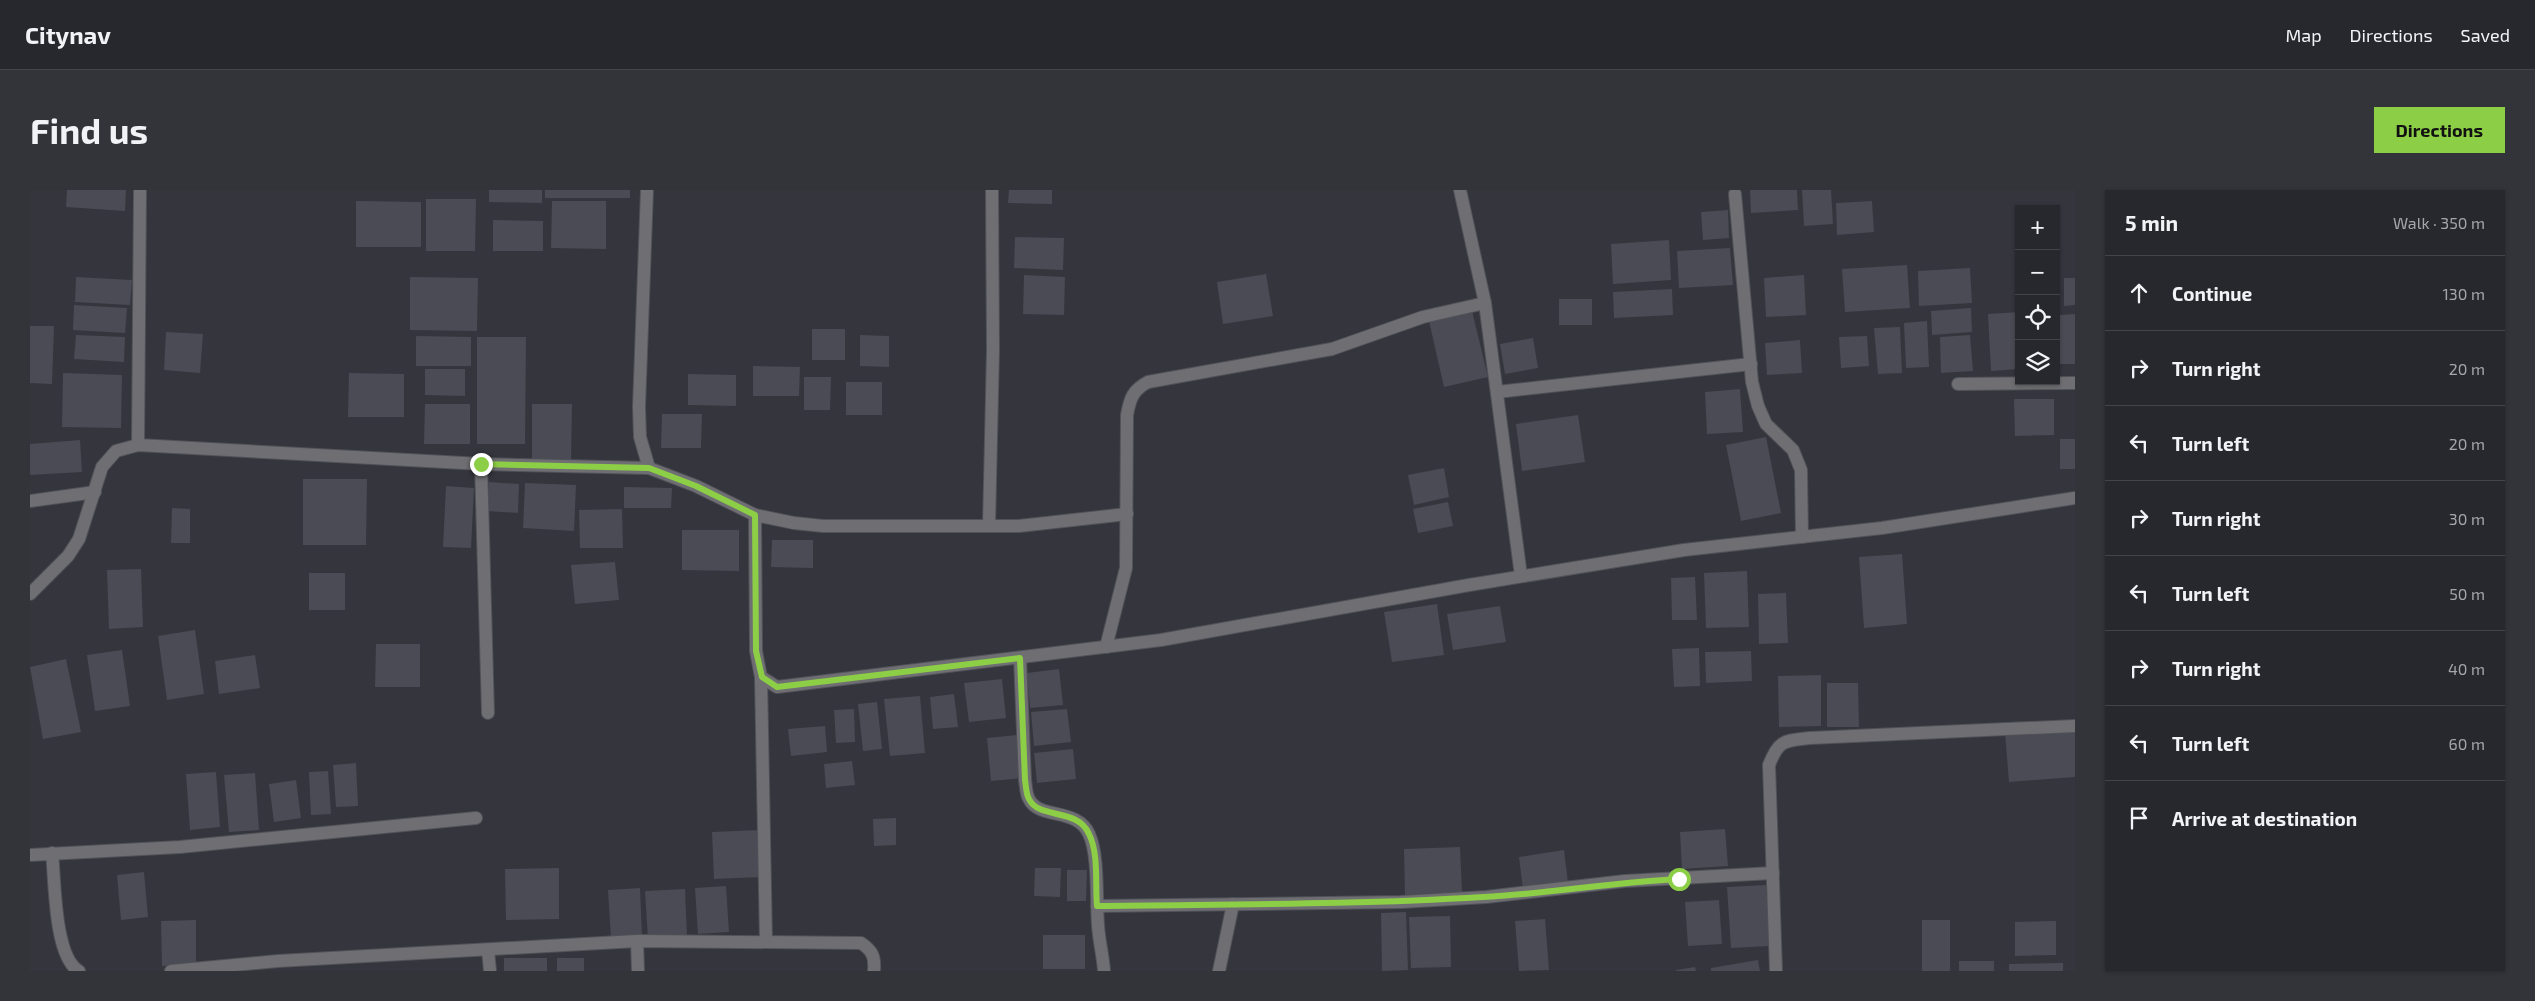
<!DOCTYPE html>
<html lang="en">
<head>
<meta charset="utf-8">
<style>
  body { margin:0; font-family:"Exo 2",sans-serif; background:#33343a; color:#f1f3f6 }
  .controls { position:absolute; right:15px; top:15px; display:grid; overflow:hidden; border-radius:0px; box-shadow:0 1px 4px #0004 }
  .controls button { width:45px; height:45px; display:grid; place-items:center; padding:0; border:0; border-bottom:1px solid #43444a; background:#27282e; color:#f1f3f6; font:25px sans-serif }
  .stop { position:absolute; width:15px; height:15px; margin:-11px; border:4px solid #8cce45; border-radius:50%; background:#fff }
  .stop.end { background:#8cce45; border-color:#fff; box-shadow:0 1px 5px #0008 }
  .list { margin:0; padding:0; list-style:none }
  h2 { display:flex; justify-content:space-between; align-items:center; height:65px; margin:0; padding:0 20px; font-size:21px }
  h2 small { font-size:16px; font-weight:400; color:#a4a6aa }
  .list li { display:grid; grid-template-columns:32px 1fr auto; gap:15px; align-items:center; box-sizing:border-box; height:75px; padding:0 20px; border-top:1px solid #43444a }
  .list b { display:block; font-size:19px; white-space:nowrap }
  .list em { font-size:16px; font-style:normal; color:#a4a6aa }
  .icon { flex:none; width:28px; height:28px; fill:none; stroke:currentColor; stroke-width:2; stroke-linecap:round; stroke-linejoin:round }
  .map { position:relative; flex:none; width:2045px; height:781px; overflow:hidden; border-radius:0px }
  header { display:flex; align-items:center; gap:30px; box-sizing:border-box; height:70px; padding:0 25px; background:#27282e; border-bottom:1px solid #43444a }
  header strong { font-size:24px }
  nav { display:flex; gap:28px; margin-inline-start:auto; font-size:18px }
  .intro { display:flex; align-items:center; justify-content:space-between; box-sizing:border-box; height:120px; padding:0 30px }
  h1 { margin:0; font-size:35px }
  .button { padding:12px 22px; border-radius:0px; background:#8cce45; color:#111; font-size:18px; font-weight:700 }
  main { display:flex; gap:30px; padding:0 30px }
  aside { flex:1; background:#27282e; border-radius:0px; box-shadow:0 1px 4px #0004 }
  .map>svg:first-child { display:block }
</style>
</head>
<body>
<header>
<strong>Citynav</strong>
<nav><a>Map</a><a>Directions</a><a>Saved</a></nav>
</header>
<div class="intro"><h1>Find us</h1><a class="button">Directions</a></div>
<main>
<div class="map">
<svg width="2045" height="781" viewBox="0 0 2045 781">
  <rect width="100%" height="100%" fill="#34353d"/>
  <g fill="#4a4b54">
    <path d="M37,0H96L95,21L36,17Z"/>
    <path d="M459,0H512V13L459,12Z"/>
    <rect x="515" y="0" width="85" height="8"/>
    <path d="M979,0H1022V14L978,13Z"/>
    <path d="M1720,0H1767L1768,20L1721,23Z"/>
    <path d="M1772,0H1801L1803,34L1774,36Z"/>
    <path d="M396,9H446L445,61H396Z"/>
    <path d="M326,11L391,12V57H326Z"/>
    <path d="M522,11H576V59L521,58Z"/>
    <path d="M1842,11L1844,42L1807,45L1806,13Z"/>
    <path d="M1698,20L1699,48L1673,50L1671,22Z"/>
    <path d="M463,30L513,31V61H463Z"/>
    <path d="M985,47L1034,48L1033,80L984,78Z"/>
    <path d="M1639,50L1641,90L1583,94L1581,54Z"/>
    <path d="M1700,58L1703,95L1649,98L1647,61Z"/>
    <path d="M1877,75L1880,118L1815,122L1812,79Z"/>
    <path d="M1940,78L1942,113L1889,116L1888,81Z"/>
    <path d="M1236,84L1243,126L1193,134L1187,92Z"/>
    <path d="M994,85L1035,87L1034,125L993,124Z"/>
    <path d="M1774,85L1776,125L1736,127L1734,88Z"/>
    <path d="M46,87L102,90L100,115L45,112Z"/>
    <path d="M380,87L448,88L447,141L380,140Z"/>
    <path d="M2034,88H2045V115L2034,116Z"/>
    <path d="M1642,99L1643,125L1584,128L1583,102Z"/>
    <rect x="1529" y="109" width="33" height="26"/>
    <path d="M44,115L97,118L95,143L43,140Z"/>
    <path d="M1941,118L1942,142L1902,145L1901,121Z"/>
    <path d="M1442,121L1458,187L1414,197L1399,131Z"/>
    <path d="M1989,122V179L1961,181L1958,124Z"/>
    <path d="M2045,124V174H2030L2029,125Z"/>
    <path d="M1897,131L1899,177L1876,178L1874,133Z"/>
    <path d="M0,136H24L22,194L0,193Z"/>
    <path d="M1870,137L1872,183L1848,184L1844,138Z"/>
    <rect x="782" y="139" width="33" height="31"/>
    <path d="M136,142L173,144L170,183L134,180Z"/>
    <path d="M46,145L95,147L94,172L44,169Z"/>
    <path d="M830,145L859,146V177L830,176Z"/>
    <path d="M1940,145L1943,181L1911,183L1910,147Z"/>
    <path d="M386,146L441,147V176H386Z"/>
    <path d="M1837,146L1839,176L1811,178L1809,147Z"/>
    <path d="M447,147H496L495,254H447Z"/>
    <path d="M1503,148L1508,178L1475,184L1470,154Z"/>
    <path d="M1770,150L1772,183L1737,185L1735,153Z"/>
    <path d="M723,176L770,177L769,206H723Z"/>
    <path d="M395,179H435V206L395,205Z"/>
    <path d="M33,183L92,185L91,238L32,237Z"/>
    <path d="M319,183L374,184V227H318Z"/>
    <path d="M658,184L706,185V216L658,215Z"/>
    <path d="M774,187H801L800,220H774Z"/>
    <rect x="816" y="192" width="36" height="33"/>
    <path d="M1710,199L1713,242L1677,244L1675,202Z"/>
    <path d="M1984,209H2024V245L1985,246Z"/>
    <path d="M395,214H440V254H394Z"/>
    <path d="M502,214H542L541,271H502Z"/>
    <path d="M632,224H672L671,258H631Z"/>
    <path d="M1548,225L1555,272L1492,281L1486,234Z"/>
    <path d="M1736,247L1751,323L1711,331L1696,255Z"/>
    <rect x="2030" y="249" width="15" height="30"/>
    <path d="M50,250L52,282L0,285V254Z"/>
    <path d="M1414,278L1419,307L1384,315L1378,285Z"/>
    <path d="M273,289H337L336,355H273Z"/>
    <path d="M459,292L489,294L488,323L457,321Z"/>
    <path d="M495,293L546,295L544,341L493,338Z"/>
    <path d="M416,296L444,298L441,358L413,357Z"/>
    <path d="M594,297L642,298L641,318H594Z"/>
    <path d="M1418,312L1423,336L1388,343L1383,319Z"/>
    <path d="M142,318L160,319V353H141Z"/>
    <path d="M592,319L593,358H550L549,320Z"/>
    <path d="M652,340H709V381L652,380Z"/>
    <path d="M742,350H783V378L741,377Z"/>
    <path d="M1872,364L1877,434L1834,438L1829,367Z"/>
    <path d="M585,372L589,410L545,414L541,375Z"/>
    <path d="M111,379L113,437L79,439L77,380Z"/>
    <path d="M1717,381L1719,437L1676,438L1674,383Z"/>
    <rect x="279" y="383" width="36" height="37"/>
    <path d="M1665,387L1667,430H1642L1641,388Z"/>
    <path d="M1756,403L1758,453L1729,454L1728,404Z"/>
    <path d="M1407,414L1414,465L1362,472L1354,422Z"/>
    <path d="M1470,416L1476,452L1423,460L1417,424Z"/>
    <path d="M165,440L174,504L137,510L128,446Z"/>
    <path d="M346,454H390V497H345Z"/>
    <path d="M1669,458L1670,496L1644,497L1642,459Z"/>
    <path d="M92,460L100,516L65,521L57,465Z"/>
    <path d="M1721,461L1722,491L1676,493L1675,462Z"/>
    <path d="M225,465L230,498L189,504L185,471Z"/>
    <path d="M36,469L51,542L13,549L0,477Z"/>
    <path d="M1029,479L1033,515L1000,518L997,483Z"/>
    <path d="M1791,485V536L1749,537L1748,486Z"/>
    <path d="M972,489L976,528L939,532L934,493Z"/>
    <path d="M1797,493H1828L1829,537H1797Z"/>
    <path d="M924,504L928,537L903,539L900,507Z"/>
    <path d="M890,506L895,563L860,566L854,509Z"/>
    <path d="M847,512L852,559L833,561L828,514Z"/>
    <path d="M824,519L825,552L806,553L804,520Z"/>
    <path d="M1037,519L1041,552L1004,556L1001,522Z"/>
    <path d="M795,536L797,562L761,566L758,539Z"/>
    <path d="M2045,538V587L1979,592L1975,543Z"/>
    <path d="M987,545L992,588L961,591L957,548Z"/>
    <path d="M1043,559L1046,589L1007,593L1004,563Z"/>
    <path d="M822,571L825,595L796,598L794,574Z"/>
    <path d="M326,573L328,616L306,617L303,575Z"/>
    <path d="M298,581L301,624L281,625L279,582Z"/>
    <path d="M186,582L190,637L160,640L156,584Z"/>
    <path d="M225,583L229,640L199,642L194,585Z"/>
    <path d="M266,590L271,628L244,632L239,594Z"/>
    <path d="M866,628V655L844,656L843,629Z"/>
    <path d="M1695,639L1698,676L1652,679L1650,642Z"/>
    <path d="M730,640L732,687L684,689L682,642Z"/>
    <path d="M1430,657L1432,702L1375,705L1374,659Z"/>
    <path d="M1534,660L1538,693L1493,699L1489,667Z"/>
    <path d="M529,678V729L476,730L475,679Z"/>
    <path d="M1005,678H1031L1030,707L1004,706Z"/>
    <path d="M1037,680H1057L1056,711H1037Z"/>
    <path d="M114,682L118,727L91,730L87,685Z"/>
    <path d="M1736,695L1740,756L1701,758L1697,697Z"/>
    <path d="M696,696L699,742L668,744L665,698Z"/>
    <path d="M610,698L612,746L581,748L578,700Z"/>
    <path d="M655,699L657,747L618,749L615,701Z"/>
    <path d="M1689,710L1692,754L1658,756L1655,712Z"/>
    <path d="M1376,722L1378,780L1352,781L1351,723Z"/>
    <path d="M1420,726L1421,777L1381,778L1379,727Z"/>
    <path d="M1515,729L1519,780L1489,781L1485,731Z"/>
    <path d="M166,730V775L132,776L131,731Z"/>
    <rect x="1892" y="730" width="28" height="51"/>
    <path d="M2026,731V765L1985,766V732Z"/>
    <rect x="1013" y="745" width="42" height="34"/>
    <rect x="474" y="768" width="43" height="13"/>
    <rect x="527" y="768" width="27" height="13"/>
    <path d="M1728,770L1730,781H1681V778Z"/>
    <rect x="1929" y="771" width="35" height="10"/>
    <path d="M2033,773V781H1979V774Z"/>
    <path d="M1665,777L1666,781H1646V780Z"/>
  </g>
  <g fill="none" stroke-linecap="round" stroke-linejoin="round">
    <g stroke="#515259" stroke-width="14">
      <g id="minor">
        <path d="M617,0L609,217L610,247L619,278"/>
        <path d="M1430,0L1455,113L1491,386"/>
        <path d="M1705,4L1722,192L1728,216L1736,234L1763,260L1771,280L1772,347"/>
        <path d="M1928,194L2045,193"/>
        <path d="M1467,202L1721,174"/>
        <path d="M108,255L110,0"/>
        <path d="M451,274L458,523"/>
        <path d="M0,311L65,302"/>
        <path d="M725,325L726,461L731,487L747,497L1131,450L1439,395L1654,360L1852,338L2045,308"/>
        <path d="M959,336L963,160L962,0"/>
        <path d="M0,404L38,366L49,349L72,277L86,261L108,255L451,274L619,278L666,296L725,325L764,333L793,336H989L1097,324"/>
        <path d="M1076,457L1096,378L1097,225C1100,208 1103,200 1118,192L1302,159L1393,127L1455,113"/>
        <path d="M990,468L995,590C996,596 996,604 999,609C1009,630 1047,617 1059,644C1069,665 1066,711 1068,735C1069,751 1073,766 1074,781"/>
        <path d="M731,487L736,752"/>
        <path d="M22,663C25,690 24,767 49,781"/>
        <path d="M0,665L150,657L446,628"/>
        <path d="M1067,716L1371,712L1456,707L1595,691L1743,683"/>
        <path d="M607,751L608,781"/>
        <path d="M458,760L460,781"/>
        <path d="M141,781L248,771L607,751L831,753C843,761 845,767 844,781"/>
        <path d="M1189,781L1203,714"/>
        <path d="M1746,781L1739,575C1749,549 1755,551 1780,548L2045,536"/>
      </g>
    </g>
    <use href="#minor" stroke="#6f6f73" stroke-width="12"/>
  </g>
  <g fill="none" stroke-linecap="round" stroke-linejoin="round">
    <path stroke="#8cce45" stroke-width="6" d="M451,274L619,278L666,296L725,325L726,461L732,487L747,497L990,468L995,590C996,596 996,604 999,609C1009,630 1047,617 1059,644C1069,664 1065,694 1067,716C1196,714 1324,715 1453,707C1518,704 1583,692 1649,689"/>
  </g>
</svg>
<div class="controls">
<button>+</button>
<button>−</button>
<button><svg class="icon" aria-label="locate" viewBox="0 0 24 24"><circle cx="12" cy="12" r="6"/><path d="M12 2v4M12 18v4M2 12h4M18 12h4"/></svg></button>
<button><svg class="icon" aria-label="layers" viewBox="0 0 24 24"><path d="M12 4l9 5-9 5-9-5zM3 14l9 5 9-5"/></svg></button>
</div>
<div class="stop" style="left:1649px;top:689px"></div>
<div class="stop end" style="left:451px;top:274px"></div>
</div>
<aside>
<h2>5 min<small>Walk · 350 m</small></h2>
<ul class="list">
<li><svg class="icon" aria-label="ahead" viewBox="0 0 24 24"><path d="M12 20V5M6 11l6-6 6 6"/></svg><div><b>Continue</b></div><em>130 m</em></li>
<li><svg class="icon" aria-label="right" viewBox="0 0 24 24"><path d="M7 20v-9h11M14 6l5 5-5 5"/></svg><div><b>Turn right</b></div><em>20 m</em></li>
<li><svg class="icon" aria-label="left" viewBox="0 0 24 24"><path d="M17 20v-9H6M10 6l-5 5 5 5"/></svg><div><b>Turn left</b></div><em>20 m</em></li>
<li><svg class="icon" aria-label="right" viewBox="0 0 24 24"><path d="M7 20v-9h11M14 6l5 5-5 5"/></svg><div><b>Turn right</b></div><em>30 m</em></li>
<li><svg class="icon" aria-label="left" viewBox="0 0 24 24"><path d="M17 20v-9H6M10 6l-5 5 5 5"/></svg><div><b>Turn left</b></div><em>50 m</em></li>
<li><svg class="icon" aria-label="right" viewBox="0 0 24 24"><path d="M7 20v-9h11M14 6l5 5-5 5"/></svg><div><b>Turn right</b></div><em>40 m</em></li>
<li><svg class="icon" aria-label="left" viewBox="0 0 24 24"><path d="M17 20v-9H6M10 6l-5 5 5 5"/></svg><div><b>Turn left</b></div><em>60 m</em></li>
<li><svg class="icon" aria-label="arrive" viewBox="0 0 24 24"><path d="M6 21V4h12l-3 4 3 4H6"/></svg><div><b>Arrive at destination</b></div></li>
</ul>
</aside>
</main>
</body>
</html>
